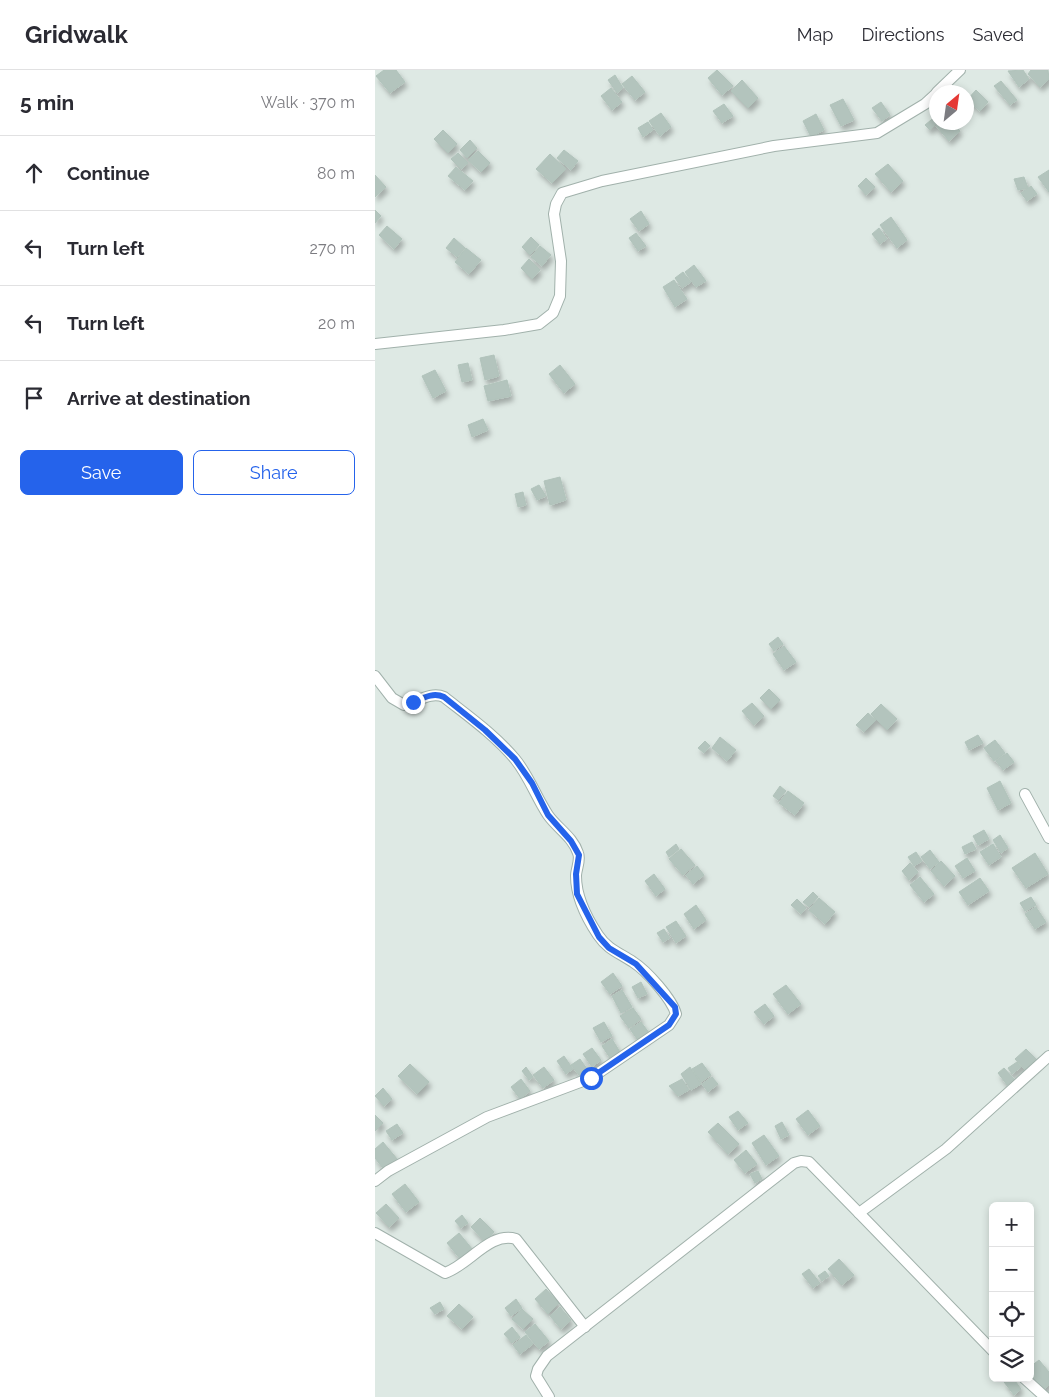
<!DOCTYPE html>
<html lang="en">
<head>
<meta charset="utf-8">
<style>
  body { margin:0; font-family:Raleway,sans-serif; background:#f2f2f3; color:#2b2b33 }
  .controls { position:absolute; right:15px; bottom:15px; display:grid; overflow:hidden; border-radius:8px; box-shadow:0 2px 8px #0003 }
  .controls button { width:45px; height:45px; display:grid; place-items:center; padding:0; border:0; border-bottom:1px solid #e1e1e2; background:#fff; color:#2b2b33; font:25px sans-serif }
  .compass { position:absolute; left:554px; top:15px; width:45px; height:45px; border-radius:50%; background:#fff; box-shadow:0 2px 8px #0003; rotate:29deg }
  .stop { position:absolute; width:15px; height:15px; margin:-11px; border:4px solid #2563eb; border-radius:50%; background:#fff }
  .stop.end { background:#2563eb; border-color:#fff; box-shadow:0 1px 5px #0008 }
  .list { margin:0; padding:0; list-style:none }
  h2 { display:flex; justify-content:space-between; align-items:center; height:65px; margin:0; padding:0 20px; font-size:21px }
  h2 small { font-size:16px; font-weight:400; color:#7c7c81 }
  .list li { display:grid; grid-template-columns:32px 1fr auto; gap:15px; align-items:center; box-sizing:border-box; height:75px; padding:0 20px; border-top:1px solid #e1e1e2 }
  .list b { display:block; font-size:19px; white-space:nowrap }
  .list em { font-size:16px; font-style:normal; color:#7c7c81 }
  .actions { display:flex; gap:10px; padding:15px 20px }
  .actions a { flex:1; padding:11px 0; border:1px solid #2563eb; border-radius:8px; text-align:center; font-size:18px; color:#2563eb }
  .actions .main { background:#2563eb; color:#fff }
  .icon { flex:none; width:28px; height:28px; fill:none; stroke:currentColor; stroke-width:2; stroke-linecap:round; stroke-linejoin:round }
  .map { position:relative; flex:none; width:674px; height:1327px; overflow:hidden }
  header { display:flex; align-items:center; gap:30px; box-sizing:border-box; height:70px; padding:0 25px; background:#fff; border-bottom:1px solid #e1e1e2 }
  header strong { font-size:24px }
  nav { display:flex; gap:28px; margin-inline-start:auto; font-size:18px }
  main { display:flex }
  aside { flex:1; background:#fff }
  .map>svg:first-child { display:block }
</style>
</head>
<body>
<header>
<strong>Gridwalk</strong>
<nav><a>Map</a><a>Directions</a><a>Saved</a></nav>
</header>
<main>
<aside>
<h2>5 min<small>Walk · 370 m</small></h2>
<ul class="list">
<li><svg class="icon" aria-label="ahead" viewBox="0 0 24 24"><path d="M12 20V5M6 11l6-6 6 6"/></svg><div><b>Continue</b></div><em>80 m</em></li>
<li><svg class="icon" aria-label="left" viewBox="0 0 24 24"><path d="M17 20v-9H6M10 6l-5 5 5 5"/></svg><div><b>Turn left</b></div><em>270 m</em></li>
<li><svg class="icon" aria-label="left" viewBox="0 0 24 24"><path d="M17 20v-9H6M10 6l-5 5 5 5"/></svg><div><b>Turn left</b></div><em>20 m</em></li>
<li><svg class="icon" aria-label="arrive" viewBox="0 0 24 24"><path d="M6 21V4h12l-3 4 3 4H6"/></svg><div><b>Arrive at destination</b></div></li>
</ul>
<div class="actions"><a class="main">Save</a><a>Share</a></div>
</aside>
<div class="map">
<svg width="674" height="1327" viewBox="0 0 674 1327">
  <defs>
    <filter id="shadow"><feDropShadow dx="2.5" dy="4.5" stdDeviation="2.5" flood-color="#0004"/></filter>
  </defs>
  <rect width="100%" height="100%" fill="#dee9e4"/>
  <g fill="#b3c4bd" stroke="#b1c3bb" filter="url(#shadow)">
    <path d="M9,0H21L30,12L15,23L1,6Z"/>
    <path d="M342,0L358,16L347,25L333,8Z"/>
    <path d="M648,0L654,9L644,17L633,1Z"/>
    <path d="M656,0H673L674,9L665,17L653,4Z"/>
    <path d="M240,5L248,18L242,23L233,10Z"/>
    <path d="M257,6L270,22L260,30L247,14Z"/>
    <path d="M367,10L383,28L373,38L356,21Z"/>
    <path d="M626,11L642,30L635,35L619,16Z"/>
    <path d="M236,18L247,32L237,40L226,26Z"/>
    <path d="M601,20L613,32L605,41L592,30Z"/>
    <path d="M468,29L479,50L466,56L455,35Z"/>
    <path d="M506,32L515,45L507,51L497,38Z"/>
    <path d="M349,34L358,46L347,53L338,41Z"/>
    <path d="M286,43L296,57L285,66L274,51Z"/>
    <path d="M441,44L449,60L436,67L428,51Z"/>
    <path d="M562,45L563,52L555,60L550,55Z"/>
    <path d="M273,52L278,60L268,67L263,58Z"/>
    <path d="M566,52H577L585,61L574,71L561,56Z"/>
    <path d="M68,60L82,74L73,83L59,69Z"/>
    <path d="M95,70L102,78L92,88L85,80Z"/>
    <path d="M189,80L203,91L196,100L182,88Z"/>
    <path d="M103,81L115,93L106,102L93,90Z"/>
    <path d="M83,83L93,93L86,99L76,89Z"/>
    <path d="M175,84L191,99L177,113L161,99Z"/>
    <path d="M513,94L528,111L516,122L500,104Z"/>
    <path d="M81,97L98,111L90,120L73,106Z"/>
    <path d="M674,100V122L663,107Z"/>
    <path d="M0,105L11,117L0,127Z"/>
    <path d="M649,107L653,118L643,120L639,109Z"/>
    <path d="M491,108L500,117L491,125L483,116Z"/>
    <path d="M656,116L662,124L652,131L646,123Z"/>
    <path d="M0,140L6,146L0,153Z"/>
    <path d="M266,141L274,154L264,161L255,149Z"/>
    <path d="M516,147L532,170L522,178L505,155Z"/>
    <path d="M12,156L27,169L19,179L4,165Z"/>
    <path d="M504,158L512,169L505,174L497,164Z"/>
    <path d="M261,163L271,176L263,181L254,168Z"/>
    <path d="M156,167L164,175L155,185L147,177Z"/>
    <path d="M79,168L90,178L82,187L71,178Z"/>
    <path d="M165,176L176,185L167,196L156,187Z"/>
    <path d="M91,178L106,190L94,204L80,192Z"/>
    <path d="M154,189L165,200L157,209L146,198Z"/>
    <path d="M319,195L331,211L321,217L310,202Z"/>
    <path d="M308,202L316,212L307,218L300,208Z"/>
    <path d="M299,210L312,229L300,237L288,217Z"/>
    <path d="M119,285L124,306L110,310L105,288Z"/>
    <path d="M93,293L97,310L87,312L83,295Z"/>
    <path d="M185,295L200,314L189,323L174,304Z"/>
    <path d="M60,300L71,321L58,328L47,306Z"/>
    <path d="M132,310L136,326L113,331L109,316Z"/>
    <path d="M108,349L113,360L97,367L93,355Z"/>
    <path d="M185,407L191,430L175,435L169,411Z"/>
    <path d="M164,415L171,426L162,430L156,419Z"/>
    <path d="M148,422L151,435L143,437L140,424Z"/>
    <path d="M403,567L408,574L399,581L394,574Z"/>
    <path d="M409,576L421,592L409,600L398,584Z"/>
    <path d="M394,619L405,630L396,639L385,628Z"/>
    <path d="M377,633L389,646L379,655L367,641Z"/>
    <path d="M506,634L522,649L512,660L496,644Z"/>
    <path d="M493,643L501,650L489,662L481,655Z"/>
    <path d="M603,665L608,673L594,680L590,672Z"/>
    <path d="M345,667L361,680L352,691L337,678Z"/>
    <path d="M620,670L630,683L619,691L609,678Z"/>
    <path d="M330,671L335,676L329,683L323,678Z"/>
    <path d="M632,683L639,692L628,700L621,691Z"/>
    <path d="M625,711L636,733L623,740L612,718Z"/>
    <path d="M405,716L411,721L403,730L398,726Z"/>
    <path d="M413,721L429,733L420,745L404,733Z"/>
    <path d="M609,760L614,769L603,775L598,766Z"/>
    <path d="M625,765L633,778L626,783L618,770Z"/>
    <path d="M597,772L601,779L590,784L587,777Z"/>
    <path d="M301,774L304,779L294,787L291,782Z"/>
    <path d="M618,774L626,787L614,795L605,782Z"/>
    <path d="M306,779L320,795L308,805L294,789Z"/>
    <path d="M555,780L564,792L555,799L546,787Z"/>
    <path d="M541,782L547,791L539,796L533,787Z"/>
    <path d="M660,783L673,804L651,818L637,798Z"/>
    <path d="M592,788L600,801L588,808L580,796Z"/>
    <path d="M566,791L580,806L569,816L556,801Z"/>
    <path d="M535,793L543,802L534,810L527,801Z"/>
    <path d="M322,796L329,805L318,814L311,805Z"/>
    <path d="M279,804L290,819L281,826L270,811Z"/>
    <path d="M545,807L559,824L549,832L535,815Z"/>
    <path d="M605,808L614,821L593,835L584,822Z"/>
    <path d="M438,822L443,827L434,837L428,832Z"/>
    <path d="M656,827L661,835L650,841L645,833Z"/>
    <path d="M444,828L460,842L450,854L434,840Z"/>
    <path d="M422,829L431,838L426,844L416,835Z"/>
    <path d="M321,835L331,850L319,859L309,844Z"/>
    <path d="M661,837L671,852L660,859L650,844Z"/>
    <path d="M301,851L311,866L301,873L291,857Z"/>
    <path d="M289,859L295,868L288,872L282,863Z"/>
    <path d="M238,903L247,916L235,924L226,912Z"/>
    <path d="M266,912L272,924L263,928L257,917Z"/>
    <path d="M411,915L426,934L413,944L398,924Z"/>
    <path d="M247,920L257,937L246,943L237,926Z"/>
    <path d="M390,934L399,946L389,954L379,942Z"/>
    <path d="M258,938L266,949L254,958L245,946Z"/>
    <path d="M229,952L237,966L226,972L218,958Z"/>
    <path d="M266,952L275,964L264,972L255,959Z"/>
    <path d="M237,969L245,982L235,988L227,976Z"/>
    <path d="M217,978L226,990L217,997L208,984Z"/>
    <path d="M651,979L663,991L652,1002L640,989Z"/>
    <path d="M189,986L198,999L191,1004L182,991Z"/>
    <path d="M205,989L215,1003L207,1009L196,995Z"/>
    <path d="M642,992L646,997L637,1004L633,998Z"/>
    <path d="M327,993L336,1005L326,1012L317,999Z"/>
    <path d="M35,994L54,1012L42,1024L23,1006Z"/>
    <path d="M151,997L158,1007L154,1010L147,1001Z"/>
    <path d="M169,997L179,1010L168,1018L158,1005Z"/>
    <path d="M315,997L326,1014L316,1020L306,1004Z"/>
    <path d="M629,998L639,1009L632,1015L623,1003Z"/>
    <path d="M337,1007L343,1014L333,1022L327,1014Z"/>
    <path d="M146,1009L155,1021L145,1029L136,1017Z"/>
    <path d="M307,1009L314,1020L303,1026L294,1016Z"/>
    <path d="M8,1018L17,1029L9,1036L0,1026Z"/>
    <path d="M433,1040L445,1056L433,1065L421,1049Z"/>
    <path d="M363,1041L373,1053L363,1060L354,1047Z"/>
    <path d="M0,1045L8,1053L0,1061Z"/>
    <path d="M407,1052L414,1065L406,1069L400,1056Z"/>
    <path d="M343,1053L364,1074L353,1084L333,1062Z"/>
    <path d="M22,1054L28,1063L17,1070L11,1061Z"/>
    <path d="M389,1065L404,1086L391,1095L377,1073Z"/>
    <path d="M8,1072L23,1090L10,1101L0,1088V1079Z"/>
    <path d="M371,1080L382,1094L370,1103L359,1090Z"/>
    <path d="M383,1101L387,1109L380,1113L375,1104Z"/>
    <path d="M30,1114L44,1132L31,1142L17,1124Z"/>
    <path d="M11,1134L24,1148L14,1157L1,1143Z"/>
    <path d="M87,1145L93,1153L86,1158L80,1151Z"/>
    <path d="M105,1148L119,1162L110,1172L96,1157Z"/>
    <path d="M84,1163L98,1180L86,1190L72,1173Z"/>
    <path d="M464,1189L479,1205L467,1215L453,1199Z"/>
    <path d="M434,1199L445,1213L438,1218L427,1204Z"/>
    <path d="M450,1201L454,1206L447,1211L443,1206Z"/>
    <path d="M171,1219L184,1233L173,1244L160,1229Z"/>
    <path d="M141,1229L147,1238L136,1246L130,1238Z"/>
    <path d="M65,1232L69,1239L60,1244L55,1238Z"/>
    <path d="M84,1234L98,1247L87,1259L72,1246Z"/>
    <path d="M185,1237L196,1250L186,1259L175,1246Z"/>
    <path d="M147,1239L158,1249L148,1259L137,1249Z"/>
    <path d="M160,1254L174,1271L164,1279L150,1262Z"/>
    <path d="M137,1257L145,1267L137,1273L129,1264Z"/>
    <path d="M151,1265L158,1274L145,1284L138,1275Z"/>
    <path d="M664,1290L674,1302V1315L667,1321L655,1307V1297Z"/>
    <path d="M634,1308H638L646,1319L639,1325L629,1312Z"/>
  </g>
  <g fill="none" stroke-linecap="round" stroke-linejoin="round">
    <g stroke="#a1b1ab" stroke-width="12">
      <g id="minor">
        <path d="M562,22L585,0"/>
        <path d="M0,274L129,260L164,254L178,243L185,226L186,191L179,144L181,134L187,123L227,111L399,76L502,63L550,34L562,23"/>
        <path d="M0,606L17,628L29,635C42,632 56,621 69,627C93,646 120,665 140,689C154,706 161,727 173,745C182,758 198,767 203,783C206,790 201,799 201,806C201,827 211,847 223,865C233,880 245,883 258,892C272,901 297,929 301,944L294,955L216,1008L112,1047L13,1101L0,1111"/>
        <path d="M650,724L674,768"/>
        <path d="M484,1143L618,1281"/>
        <path d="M0,1163L70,1203C94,1195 115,1161 141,1169L210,1257"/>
        <path d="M649,1308L670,1327"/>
        <path d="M174,1327L161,1306L163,1299L172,1286L419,1093L426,1091L434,1092L484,1143L571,1079L674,986"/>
      </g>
    </g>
    <use href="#minor" stroke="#fff" stroke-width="10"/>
  </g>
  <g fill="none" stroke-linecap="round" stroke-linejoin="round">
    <path stroke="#2563eb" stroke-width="6" d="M38,632C48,628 58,622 69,627L110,660L140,689L157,713L173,745L196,771L204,785L201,804L202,824L224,867L234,878L261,894L300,937L301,944L294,955L216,1008"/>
  </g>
</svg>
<div class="controls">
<button>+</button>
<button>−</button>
<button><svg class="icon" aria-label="locate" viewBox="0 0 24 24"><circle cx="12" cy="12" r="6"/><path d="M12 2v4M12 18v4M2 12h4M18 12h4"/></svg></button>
<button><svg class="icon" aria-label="layers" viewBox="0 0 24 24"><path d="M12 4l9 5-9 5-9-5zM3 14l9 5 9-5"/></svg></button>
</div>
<svg class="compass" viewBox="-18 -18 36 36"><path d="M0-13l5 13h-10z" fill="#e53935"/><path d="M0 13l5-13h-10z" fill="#7c7c81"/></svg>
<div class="stop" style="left:216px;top:1008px"></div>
<div class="stop end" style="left:38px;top:632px"></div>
</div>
</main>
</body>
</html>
